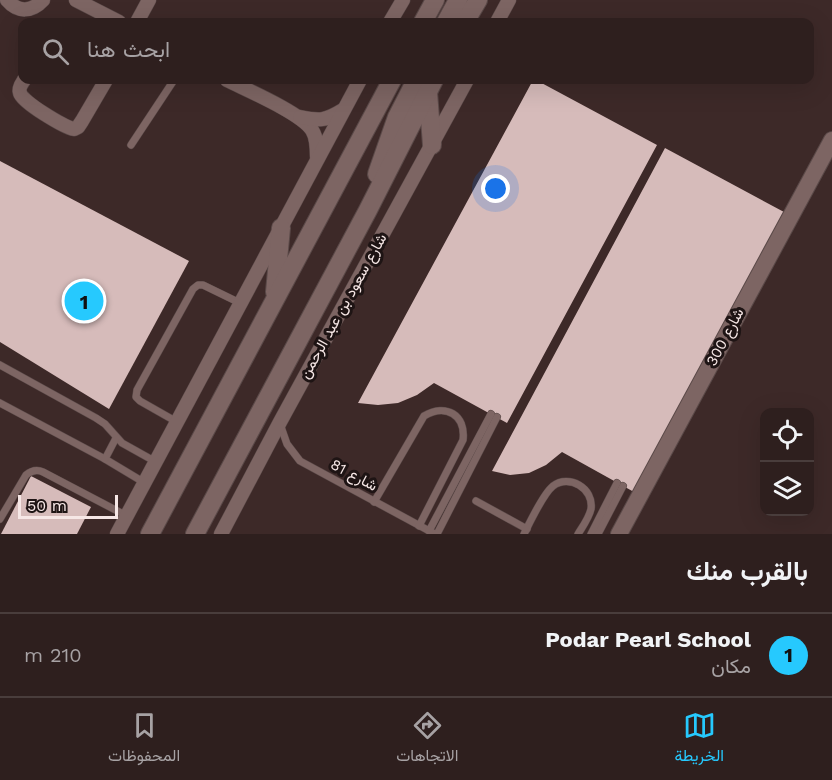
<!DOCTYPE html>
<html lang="ar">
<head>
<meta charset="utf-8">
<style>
  body { margin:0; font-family:"Work Sans",Vazirmatn,sans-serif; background:#362727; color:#f1f3f6; direction:rtl }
  .controls { position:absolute; right:18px; bottom:18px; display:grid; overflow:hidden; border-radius:12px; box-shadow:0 6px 24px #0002 }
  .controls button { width:54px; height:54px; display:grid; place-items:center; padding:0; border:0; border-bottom:2px solid #493d3c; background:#2e1f1e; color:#f1f3f6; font:30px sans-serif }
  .scale { position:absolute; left:18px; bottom:15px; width:100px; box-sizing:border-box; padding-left:6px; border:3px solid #f6e7e6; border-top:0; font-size:16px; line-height:21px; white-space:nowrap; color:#f6e7e6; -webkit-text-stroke:4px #1e1414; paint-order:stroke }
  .you { position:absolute; left:496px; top:189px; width:21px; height:21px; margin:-15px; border:4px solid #fff; border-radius:50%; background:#1a73e8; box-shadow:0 0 0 9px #1a73e833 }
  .badge { display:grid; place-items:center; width:39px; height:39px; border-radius:50%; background:#26c9fe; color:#111; font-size:20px; font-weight:700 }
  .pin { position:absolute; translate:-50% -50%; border:3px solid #fff; box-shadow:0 2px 6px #0006 }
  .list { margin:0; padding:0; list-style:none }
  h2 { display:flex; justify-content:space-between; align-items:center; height:78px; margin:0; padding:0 24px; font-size:26px }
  h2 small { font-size:20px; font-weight:400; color:#a7a2a4 }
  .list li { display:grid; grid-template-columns:39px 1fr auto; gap:18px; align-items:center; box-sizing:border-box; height:84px; padding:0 24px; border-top:2px solid #493d3c }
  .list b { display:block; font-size:22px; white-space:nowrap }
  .list p { margin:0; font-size:20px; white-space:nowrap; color:#a7a2a4 }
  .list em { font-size:20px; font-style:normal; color:#a7a2a4 }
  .icon { flex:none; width:33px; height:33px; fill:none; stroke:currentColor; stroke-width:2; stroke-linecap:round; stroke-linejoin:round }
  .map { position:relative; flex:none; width:832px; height:534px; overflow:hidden; direction:ltr }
  .search { position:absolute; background:#2e1f1e; box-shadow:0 6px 24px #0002; left:18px; right:18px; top:18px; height:66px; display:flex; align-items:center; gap:15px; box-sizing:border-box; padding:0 21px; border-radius:12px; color:#a7a2a4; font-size:22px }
  .sheet { height:162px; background:#2e1f1e }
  nav { display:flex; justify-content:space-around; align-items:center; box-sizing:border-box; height:84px; border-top:2px solid #493d3c; background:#2e1f1e; font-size:16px; color:#a7a2a4 }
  nav a { display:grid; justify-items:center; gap:3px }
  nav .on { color:#26c9fe }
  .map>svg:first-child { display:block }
</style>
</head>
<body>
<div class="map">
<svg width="832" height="534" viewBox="0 0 832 534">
  <rect width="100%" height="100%" fill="#3d2928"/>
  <g fill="#d6bbba">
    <path d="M533,80H536L657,145L507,423L434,383L417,395L398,403L378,405L358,403Z"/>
    <path d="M665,148L784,212L634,492L562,452L546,465L529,473L510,475L492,471Z"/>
    <path d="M0,161L189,261L109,409L0,342Z"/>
    <path d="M31,476L91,507L77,534H1Z"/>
  </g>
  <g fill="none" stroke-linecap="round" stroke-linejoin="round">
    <g stroke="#5a4948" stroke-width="8">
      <g id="service">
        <path d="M131,145L174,80"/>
        <path d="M0,365L96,418L105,424L122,443L156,462"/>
        <path d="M0,403L105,459L145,483"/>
        <path d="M177,422L140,401L136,397L137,390L193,289L198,285H203L240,303"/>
        <path d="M280,424L287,444L300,461L435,534"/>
        <path d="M105,459L116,438"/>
        <path d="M476,501L527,529"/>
        <path d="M374,502L424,416C446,403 466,415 463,440L419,526"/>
        <path d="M0,519L26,475C32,470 37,469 43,472L127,516"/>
        <path d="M429,531L491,414"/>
        <path d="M437,534L497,417"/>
        <path d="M524,534C530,522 543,494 553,486C569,474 594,488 591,509C589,518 583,526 578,534"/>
        <path d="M591,534L617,483"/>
        <path d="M598,534L623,486"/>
      </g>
    </g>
    <g stroke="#5a4948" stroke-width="15">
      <g id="minor">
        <path d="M7,0C18,13 32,12 43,0"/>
        <path d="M76,0L119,22"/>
        <path d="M137,22L149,0"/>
        <path d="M390,22L403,0"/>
        <path d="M497,22L509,0"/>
        <path d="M24,80C22,83 18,88 20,93C22,102 64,127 74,129L78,127L82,121L106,80"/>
        <path d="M227,80C247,90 301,113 312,130C317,138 317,148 317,157"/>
        <path d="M300,117C320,121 325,121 343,110"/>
        <path d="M117,534L360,80"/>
        <path d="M221,534L280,422L467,80"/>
      </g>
    </g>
    <g stroke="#5a4948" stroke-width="18">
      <path id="tertiary" d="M619,534L832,140"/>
    </g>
    <g stroke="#5a4948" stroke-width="20">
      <g id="secondary">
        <path d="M423,22L435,0"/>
        <path d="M446,22L458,0"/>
        <path d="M465,22L478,0"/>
        <path d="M428,92L432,145"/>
        <path d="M377,174L397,117L416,80"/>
        <path d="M275,292L281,228"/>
        <path d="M150,534L392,80"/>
        <path d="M195,534L368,210L434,80"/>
      </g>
    </g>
    <use href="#service" stroke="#7d6563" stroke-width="7"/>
    <use href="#minor" stroke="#7d6563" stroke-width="14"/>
    <use href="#tertiary" stroke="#7d6563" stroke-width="16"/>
    <use href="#secondary" stroke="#7d6563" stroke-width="18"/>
  </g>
  <g text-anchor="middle" stroke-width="6" stroke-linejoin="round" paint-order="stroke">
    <g font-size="15" fill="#f6e7e6" stroke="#1e1414">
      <text transform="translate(343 306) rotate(-61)" y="5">شارع سعود بن عبد الرحمن</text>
      <text transform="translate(725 337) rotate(-62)" y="5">شارع 300</text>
      <text transform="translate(354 475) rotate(28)" y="5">شارع 81</text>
    </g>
  </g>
</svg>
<div class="controls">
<button><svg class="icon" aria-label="locate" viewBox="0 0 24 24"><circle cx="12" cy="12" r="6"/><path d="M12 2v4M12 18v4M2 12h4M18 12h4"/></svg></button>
<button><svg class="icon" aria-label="layers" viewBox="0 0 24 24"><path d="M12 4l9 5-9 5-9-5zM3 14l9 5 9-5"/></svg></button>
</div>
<div class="scale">50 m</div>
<div class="you"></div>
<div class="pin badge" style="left:84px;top:301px">1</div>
<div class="search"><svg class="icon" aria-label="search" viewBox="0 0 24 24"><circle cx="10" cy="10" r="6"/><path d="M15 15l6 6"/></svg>ابحث هنا</div>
</div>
<section class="sheet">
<h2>بالقرب منك<small></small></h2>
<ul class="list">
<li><span class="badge">1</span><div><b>Podar Pearl School</b><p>مكان</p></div><em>210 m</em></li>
</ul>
</section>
<nav>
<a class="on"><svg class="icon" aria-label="map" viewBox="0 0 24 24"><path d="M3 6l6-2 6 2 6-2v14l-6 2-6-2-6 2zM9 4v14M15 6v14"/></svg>الخريطة</a>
<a><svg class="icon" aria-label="directions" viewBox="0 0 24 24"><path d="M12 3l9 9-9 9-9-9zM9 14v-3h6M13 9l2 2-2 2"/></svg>الاتجاهات</a>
<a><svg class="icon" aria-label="saved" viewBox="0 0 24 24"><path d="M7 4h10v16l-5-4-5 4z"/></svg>المحفوظات</a>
</nav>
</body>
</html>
